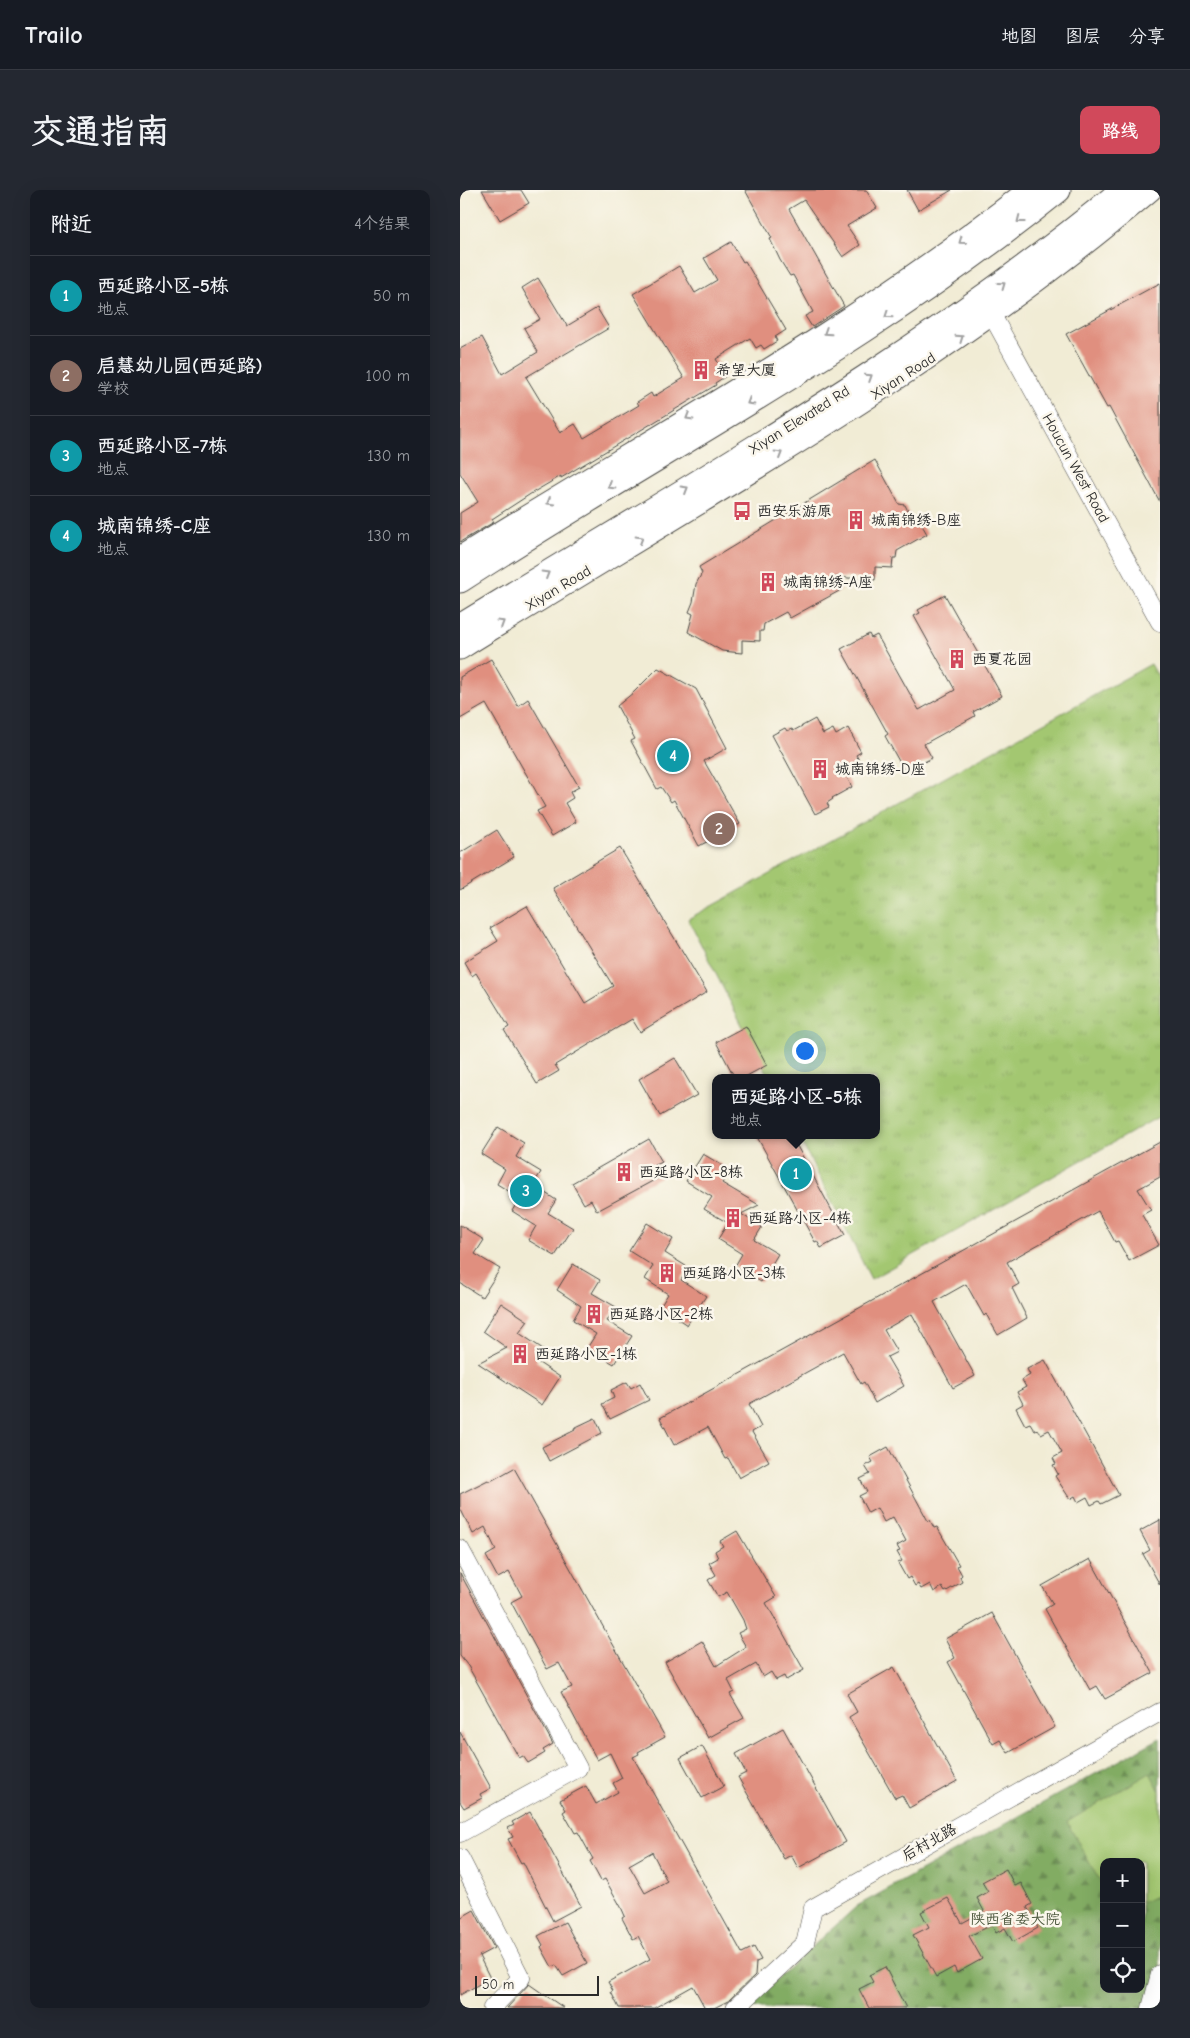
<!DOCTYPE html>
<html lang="zh">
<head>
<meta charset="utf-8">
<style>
  body { margin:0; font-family:"Comic Neue","LXGW WenKai TC",sans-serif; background:#242831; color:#f1f3f6 }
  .controls { position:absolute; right:15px; bottom:15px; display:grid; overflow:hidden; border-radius:10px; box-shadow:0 5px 20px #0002 }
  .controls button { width:45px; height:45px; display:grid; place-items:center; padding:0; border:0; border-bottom:1px solid #363941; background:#171b24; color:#f1f3f6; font:25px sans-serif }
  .scale { position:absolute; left:15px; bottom:12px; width:124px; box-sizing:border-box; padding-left:5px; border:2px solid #2b2b2b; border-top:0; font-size:14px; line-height:18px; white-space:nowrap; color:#2b2b2b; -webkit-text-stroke:4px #fbf7ec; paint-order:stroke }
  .you { position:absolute; left:344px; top:860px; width:18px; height:18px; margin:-12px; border:4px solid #fff; border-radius:50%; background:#1a73e8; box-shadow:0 0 0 8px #1a73e833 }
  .badge { display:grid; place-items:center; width:32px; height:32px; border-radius:50%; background:#d1495b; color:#fff; font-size:16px; font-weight:700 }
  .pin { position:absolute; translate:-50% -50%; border:2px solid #fff; box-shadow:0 1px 5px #0006 }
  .popup { position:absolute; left:252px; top:884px; width:168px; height:65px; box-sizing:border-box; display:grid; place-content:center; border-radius:10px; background:#171b24; filter:drop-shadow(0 1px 4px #0005); font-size:16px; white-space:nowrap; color:#9ea1a6 }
  .popup b { font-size:19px; color:#f1f3f6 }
  .popup::after { content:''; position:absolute; left:50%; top:100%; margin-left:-10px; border:10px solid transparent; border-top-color:#171b24 }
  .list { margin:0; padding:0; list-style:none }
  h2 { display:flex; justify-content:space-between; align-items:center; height:65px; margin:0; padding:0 20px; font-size:21px }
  h2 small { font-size:16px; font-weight:400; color:#9ea1a6 }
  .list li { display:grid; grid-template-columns:32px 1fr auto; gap:15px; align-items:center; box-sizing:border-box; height:80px; padding:0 20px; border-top:1px solid #363941 }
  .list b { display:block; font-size:19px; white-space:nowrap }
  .list p { margin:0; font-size:16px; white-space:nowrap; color:#9ea1a6 }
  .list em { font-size:16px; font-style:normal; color:#9ea1a6 }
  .icon { flex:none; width:28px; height:28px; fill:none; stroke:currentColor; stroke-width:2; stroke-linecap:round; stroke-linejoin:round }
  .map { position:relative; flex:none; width:700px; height:1818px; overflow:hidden; border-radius:10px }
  header { display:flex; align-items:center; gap:30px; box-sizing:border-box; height:70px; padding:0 25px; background:#171b24; border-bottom:1px solid #363941 }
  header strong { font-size:24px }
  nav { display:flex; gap:28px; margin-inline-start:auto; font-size:18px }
  .intro { display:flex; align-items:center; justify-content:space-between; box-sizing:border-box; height:120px; padding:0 30px }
  h1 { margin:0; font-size:35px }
  .button { padding:12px 22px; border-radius:10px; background:#d1495b; color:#fff; font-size:18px; font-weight:700 }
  main { display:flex; gap:30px; padding:0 30px }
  aside { flex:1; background:#171b24; border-radius:10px; box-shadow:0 5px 20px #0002 }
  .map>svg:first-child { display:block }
</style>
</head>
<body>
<header>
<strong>Trailo</strong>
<nav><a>地图</a><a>图层</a><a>分享</a></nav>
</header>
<div class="intro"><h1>交通指南</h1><a class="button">路线</a></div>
<main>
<aside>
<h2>附近<small>4个结果</small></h2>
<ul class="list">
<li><span class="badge" style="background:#0f9aa8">1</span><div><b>西延路小区-5栋</b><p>地点</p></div><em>50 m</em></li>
<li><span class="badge" style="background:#8d6e63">2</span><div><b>启慧幼儿园(西延路)</b><p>学校</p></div><em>100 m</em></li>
<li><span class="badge" style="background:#0f9aa8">3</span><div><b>西延路小区-7栋</b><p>地点</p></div><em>130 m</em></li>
<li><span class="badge" style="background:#0f9aa8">4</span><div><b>城南锦绣-C座</b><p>地点</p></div><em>130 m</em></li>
</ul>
</aside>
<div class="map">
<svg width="700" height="1818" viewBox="0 0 700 1818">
  <defs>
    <pattern id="grass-tufts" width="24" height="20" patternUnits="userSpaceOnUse" patternTransform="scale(1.25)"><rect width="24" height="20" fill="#a3c771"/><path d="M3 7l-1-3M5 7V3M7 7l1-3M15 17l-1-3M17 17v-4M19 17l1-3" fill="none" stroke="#8cab62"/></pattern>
    <pattern id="forest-firs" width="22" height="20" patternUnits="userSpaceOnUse" patternTransform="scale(1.25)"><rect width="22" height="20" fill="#82ac63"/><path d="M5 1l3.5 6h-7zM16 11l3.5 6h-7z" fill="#6b8c52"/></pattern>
  </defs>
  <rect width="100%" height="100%" fill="#fbf7ec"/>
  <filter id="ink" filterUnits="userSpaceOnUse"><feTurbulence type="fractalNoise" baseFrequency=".02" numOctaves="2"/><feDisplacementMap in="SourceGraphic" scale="10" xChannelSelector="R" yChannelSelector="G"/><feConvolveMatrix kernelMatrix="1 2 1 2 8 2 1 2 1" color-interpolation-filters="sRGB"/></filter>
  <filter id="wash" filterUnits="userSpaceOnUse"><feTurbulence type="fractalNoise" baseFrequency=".0096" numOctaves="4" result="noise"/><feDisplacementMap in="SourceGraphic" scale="20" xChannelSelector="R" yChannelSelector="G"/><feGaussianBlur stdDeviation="1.12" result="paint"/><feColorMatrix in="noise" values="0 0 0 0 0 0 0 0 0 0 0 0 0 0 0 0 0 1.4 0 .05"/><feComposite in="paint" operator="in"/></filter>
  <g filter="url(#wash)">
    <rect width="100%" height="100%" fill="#f1ecd5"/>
    <path fill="url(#grass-tufts)" stroke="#67794e" d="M691,474L700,490V926L411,1089L338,945H416V888H309L228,729Z"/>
    <path fill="url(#forest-firs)" stroke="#566c47" fill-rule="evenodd" d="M700,1548V1818H285L397,1716ZM644,1672H681V1799H644Z"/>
    <path fill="#a3c771" stroke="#67794e" d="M690,1583L700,1601V1704L681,1713V1672H644V1699L607,1632Z"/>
    <g id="blocks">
      <g fill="#e08f7f" fill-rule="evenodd">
        <path d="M22,0H61L69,13L40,30Z"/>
        <path d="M285,0H406L417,18L387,36L400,55L383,67L344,10L329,19L384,116L352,137L345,126L353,122L333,85L330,86L320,70L310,49L312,48Z"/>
        <path d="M447,0H492L458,20Z"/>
        <path d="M271,52L283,72L285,71L326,140L315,147L317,151L304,159L301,155L296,158L290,148L256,169L266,186L255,193L256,195L101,288V286L72,303L32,329L34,332L0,352V323L18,312L0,283V159L22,147L42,184L78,162L64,138L80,129L62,98L78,88L107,136L137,118L149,138L66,187L100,243L115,234L124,248L179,215L177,212L191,203L193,207L224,188L173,104L219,76L235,103L257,90L244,68Z"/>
        <path d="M700,93V312L649,217L647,218L606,144Z"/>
        <path d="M415,270L439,314L445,315L454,333L459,330L467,344L437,361L436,368H433L432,378L415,377V390L375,387L381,400L330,428L326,422L304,434L303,441H300V451L282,450V463L262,461L228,442L233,424L229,422L233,412L236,394L242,383L239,377Z"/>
        <path d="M485,405L542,506L513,522L515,526L464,554L472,568L445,582L425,546L428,544L381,459L409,444L411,448L417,445L459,520L495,500L454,426L460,423L458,420Z"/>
        <path d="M31,469L58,516L68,509L119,597L110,602L113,608L105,613L116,632L92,646L77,621L85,617L26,514L0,529V487Z"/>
        <path d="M198,478L236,499L267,558L244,571L280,634L239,656L214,610L211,612L201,597L197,599L171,551L175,549L157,516L174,502Z"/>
        <path d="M355,529L363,544L373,539L376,545L388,538L401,562L396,565L399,570L393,573L394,576L384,582L392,597L372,608L373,609L367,613L369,617L355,624L312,545L325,538L327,541L332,539L333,541Z"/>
        <path d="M37,640L54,667L0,700V663Z"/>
        <path d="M160,658L247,802L180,842L172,829L95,875L99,881L77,894L44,840L49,837L16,783L12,786L4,772L38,751L30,738L67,716L125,813L153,796L93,698Z"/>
        <path d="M286,836L307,875L283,888H275L256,852Z"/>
        <path d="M215,868L237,905L200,926L179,889Z"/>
        <path d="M38,937L64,953L56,967L81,982L73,995L96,1010L88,1023L113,1038L95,1066L68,1050L76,1036L52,1021L60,1008L37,994L45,979L21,964Z"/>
        <path d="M296,945H331L385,1045L361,1058L357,1051L355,1052Z"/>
        <path d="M189,949L202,972L194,976L200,987L137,1021L131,1010L124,1014L112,993Z"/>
        <path d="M700,952V987L678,999L691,1020L682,1025L699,1055L669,1071L658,1051L655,1052L638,1021L547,1072L559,1094L552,1098L567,1128L538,1145L526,1124L524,1126L506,1094L474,1112L515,1186L493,1198L452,1124L424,1140L437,1162L427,1167L444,1196L415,1213L404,1192L401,1194L383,1162L289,1214L301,1237L292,1242L309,1271L279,1288L268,1268L265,1269L248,1237L214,1255L200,1228Z"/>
        <path d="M243,964L270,980L262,993L299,1015L281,1024L302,1037L294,1050L318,1064L301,1092L275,1076L282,1064L258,1049L268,1033L244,1019L252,1007L226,991Z"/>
        <path d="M187,1033L213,1049L205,1063L229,1078L221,1090L246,1106L227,1135L200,1117L208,1104L185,1089L193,1076L169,1061Z"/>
        <path d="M0,1035L24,1050L15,1064L40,1079L22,1107L0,1093Z"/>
        <path d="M113,1074L140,1090L132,1103L156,1117L147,1131L172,1146L154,1174L127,1158L136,1144L113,1130L121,1116L97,1100Z"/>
        <path d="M41,1113L68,1131L59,1143L83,1159L76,1171L100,1187L82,1215L18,1173L47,1158L23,1141Z"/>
        <path d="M585,1170L659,1305L641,1314L639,1311L631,1315L627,1307L618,1312L615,1306L610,1309L595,1286L598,1284L593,1275L596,1274L593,1268L602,1263L589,1240L581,1244L578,1240L575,1241L570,1233L565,1235L556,1218L563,1214L557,1202L566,1197L562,1190L570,1185L567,1179Z"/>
        <path d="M167,1192L171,1198L180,1193L189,1210L150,1229L142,1214L154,1208L151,1200Z"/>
        <path d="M135,1228L142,1243L89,1271L82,1257L115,1240L114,1238Z"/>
        <path d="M428,1257L468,1331L470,1330L474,1338L477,1337L499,1375L497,1376L502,1385L500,1387L502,1392L485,1402L482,1397L474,1402L470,1394L461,1399L458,1394L455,1396L450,1387L447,1389L438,1373L442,1371L437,1362L440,1361L437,1356L446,1351L433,1327L424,1332L417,1318L408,1323L399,1306L407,1302L400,1289L410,1284L405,1276L413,1272L410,1267Z"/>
        <path d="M54,1278L205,1547L178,1562L179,1564L173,1567L282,1763L294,1757L301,1770L296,1772L295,1785L268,1811L254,1818H245L233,1796L194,1818H159L151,1802L153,1801L148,1792L190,1769L178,1746L173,1749L162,1728L165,1726L161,1717L145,1689L141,1691L130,1671L133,1669L118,1642L115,1643L103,1622L106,1620L100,1610L126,1596L136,1614L158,1602L153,1593L162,1588L150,1563L137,1570L101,1502L112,1497L99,1473L87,1479L51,1412L62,1406L49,1382L38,1388L26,1366L36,1360L25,1337L13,1344L0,1318V1304L28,1290L29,1292ZM192,1662L207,1691L185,1703L169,1675Z"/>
        <path d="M700,1330V1395L683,1364L690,1360L680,1341Z"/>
        <path d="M277,1341L316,1407L306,1413L344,1480L326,1490L324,1486L316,1490L311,1482L303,1487L296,1474L268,1490L274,1502L270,1504L284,1528L248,1548L205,1472L242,1451L256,1476L286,1457L278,1443L286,1439L283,1430L267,1402L258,1407L248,1390L256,1385L249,1373L258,1368L255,1361L263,1356L260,1351Z"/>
        <path d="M630,1369L693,1483L645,1509L637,1496L630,1500L585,1419L593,1414L582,1396Z"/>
        <path d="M0,1383L93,1554L83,1560L85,1563L68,1573L63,1566L59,1568L8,1476L0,1466Z"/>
        <path d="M532,1423L595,1537L548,1563L540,1550L533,1554L488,1472L495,1468L485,1449Z"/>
        <path d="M434,1477L497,1591L449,1618L442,1605L435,1608L389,1527L397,1522L387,1504Z"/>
        <path d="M323,1538L386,1652L338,1678L331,1665L324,1669L278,1587L286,1583L276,1564Z"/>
        <path d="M0,1542L31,1598L20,1604L22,1608L4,1618L0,1612Z"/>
        <path d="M242,1556L264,1596L242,1608L220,1568Z"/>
        <path d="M70,1622L121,1716L93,1731L63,1672L61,1673L48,1649L53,1647L48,1638L54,1635L52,1632Z"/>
        <path d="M546,1679L555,1696L561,1693L572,1714L567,1717L578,1738L553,1752L545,1738L536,1743L532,1735L509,1746L522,1769L497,1783L494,1777L476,1787L453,1745L469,1737L461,1722L488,1708L502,1733L524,1721L517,1708L528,1702L522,1692Z"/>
        <path d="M14,1720L34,1758L19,1766L30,1788L0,1805V1728Z"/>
        <path d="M105,1732L127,1773L103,1786L96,1775L92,1777L81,1757L83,1755L78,1746Z"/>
        <path d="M425,1777L446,1818H409L399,1799L413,1792L409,1785Z"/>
        <path d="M69,1794L79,1801L104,1818H47Z"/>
      </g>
    </g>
  </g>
  <g filter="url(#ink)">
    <use href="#blocks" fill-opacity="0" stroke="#494844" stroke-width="1"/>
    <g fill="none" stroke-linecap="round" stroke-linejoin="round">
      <g stroke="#494844" stroke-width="19">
        <g id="minor">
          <path d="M532,125L700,432"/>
          <path d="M0,1359L118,1578L0,1643"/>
          <path d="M0,1668L61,1788L32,1818"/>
          <path d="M275,1818L345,1753L353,1718L700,1522"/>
          <path d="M691,1818L700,1784"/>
        </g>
      </g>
      <g stroke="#494844" stroke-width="23">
        <g id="major">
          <path d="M0,367C191,248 391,140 568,0"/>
          <path d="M0,459C235,313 480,180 691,0"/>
        </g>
      </g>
      <g stroke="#494844" stroke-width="27">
        <g id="highway">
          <path d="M0,390C200,260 412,151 598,0"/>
          <path d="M0,437C226,298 458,170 663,0"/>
        </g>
      </g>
      <use href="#minor" stroke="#fff" stroke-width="18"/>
      <use href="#major" stroke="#fff" stroke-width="21"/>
      <use href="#highway" stroke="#fff" stroke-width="25"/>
    </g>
    <defs><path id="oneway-chevron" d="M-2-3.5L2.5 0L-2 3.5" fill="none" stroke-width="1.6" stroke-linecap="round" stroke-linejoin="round" transform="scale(1.25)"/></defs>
    <g stroke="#a0a0a0">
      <use href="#oneway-chevron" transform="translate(560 30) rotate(142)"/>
      <use href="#oneway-chevron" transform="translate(502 51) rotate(144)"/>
      <use href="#oneway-chevron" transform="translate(542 95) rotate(-36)"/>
      <use href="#oneway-chevron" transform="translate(428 125) rotate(146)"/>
      <use href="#oneway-chevron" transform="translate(367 142) rotate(147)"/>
      <use href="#oneway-chevron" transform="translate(500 148) rotate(-35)"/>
      <use href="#oneway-chevron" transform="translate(409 187) rotate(-33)"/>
      <use href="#oneway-chevron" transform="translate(290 212) rotate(149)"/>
      <use href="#oneway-chevron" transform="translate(229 227) rotate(149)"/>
      <use href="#oneway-chevron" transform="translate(319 264) rotate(-31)"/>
      <use href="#oneway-chevron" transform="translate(151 296) rotate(149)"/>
      <use href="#oneway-chevron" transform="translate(225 299) rotate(-31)"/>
      <use href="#oneway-chevron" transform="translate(90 312) rotate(149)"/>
      <use href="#oneway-chevron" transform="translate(180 349) rotate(-31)"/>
      <use href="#oneway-chevron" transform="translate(86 384) rotate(-31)"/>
      <use href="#oneway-chevron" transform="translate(41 433) rotate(-32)"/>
    </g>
  </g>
  <defs>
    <g id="building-bare" transform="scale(1.5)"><path d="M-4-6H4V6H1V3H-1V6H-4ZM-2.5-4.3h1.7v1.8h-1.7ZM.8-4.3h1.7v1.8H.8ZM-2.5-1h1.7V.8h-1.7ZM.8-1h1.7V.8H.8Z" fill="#d1495b" stroke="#fbf7ec" stroke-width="2.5" paint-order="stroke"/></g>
    <g id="bus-bare" transform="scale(1.5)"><path d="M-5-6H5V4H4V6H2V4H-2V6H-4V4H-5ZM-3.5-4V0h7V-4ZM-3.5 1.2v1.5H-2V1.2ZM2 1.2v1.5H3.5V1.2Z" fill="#d1495b" stroke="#fbf7ec" stroke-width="2.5" paint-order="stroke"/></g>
  </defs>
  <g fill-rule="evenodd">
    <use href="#building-bare" x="241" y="180"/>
    <use href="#bus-bare" x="282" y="321"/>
    <use href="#building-bare" x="396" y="330"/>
    <use href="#building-bare" x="308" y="392"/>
    <use href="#building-bare" x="497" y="469"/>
    <use href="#building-bare" x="360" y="579"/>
    <use href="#building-bare" x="164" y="982"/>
    <use href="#building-bare" x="273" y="1028"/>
    <use href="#building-bare" x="207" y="1083"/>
    <use href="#building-bare" x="134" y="1124"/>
    <use href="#building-bare" x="60" y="1164"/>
  </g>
  <g text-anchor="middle" stroke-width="5" stroke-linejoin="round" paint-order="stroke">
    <g font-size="15" fill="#2b2b2b" stroke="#fbf7ec" text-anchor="start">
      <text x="256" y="185">希望大厦</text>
      <text x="297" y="326">西安乐游原</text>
      <text x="411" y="335">城南锦绣-B座</text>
      <text x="323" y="397">城南锦绣-A座</text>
      <text x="512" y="474">西夏花园</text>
      <text x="375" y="584">城南锦绣-D座</text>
      <text x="179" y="987">西延路小区-8栋</text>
      <text x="288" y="1033">西延路小区-4栋</text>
      <text x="222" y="1088">西延路小区-3栋</text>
      <text x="149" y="1129">西延路小区-2栋</text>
      <text x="75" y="1169">西延路小区-1栋</text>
    </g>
    <g font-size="15" fill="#2b2b2b" stroke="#fbf7ec">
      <text transform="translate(443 186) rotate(-33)" y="5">Xiyan Road</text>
      <text transform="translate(339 230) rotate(-32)" y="5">Xiyan Elevated Rd</text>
      <text transform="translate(616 278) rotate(61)" y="5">Houcun West Road</text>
      <text transform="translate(98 398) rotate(-31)" y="5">Xiyan Road</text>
      <text transform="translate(469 1652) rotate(-29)" y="5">后村北路</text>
    </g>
    <g font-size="15" fill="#4f5a40" stroke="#fbf7ec">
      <text x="555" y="1734">陕西省委大院</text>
    </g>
  </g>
</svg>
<div class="controls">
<button>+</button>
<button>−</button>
<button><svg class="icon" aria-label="locate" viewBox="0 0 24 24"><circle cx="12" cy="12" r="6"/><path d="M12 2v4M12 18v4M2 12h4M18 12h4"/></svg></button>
</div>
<div class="scale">50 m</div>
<div class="you"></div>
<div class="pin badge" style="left:336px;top:984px;background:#0f9aa8">1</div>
<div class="popup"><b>西延路小区-5栋</b>地点</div>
<div class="pin badge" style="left:259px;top:639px;background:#8d6e63">2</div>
<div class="pin badge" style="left:66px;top:1001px;background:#0f9aa8">3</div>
<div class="pin badge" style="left:213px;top:566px;background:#0f9aa8">4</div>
</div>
</main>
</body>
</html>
